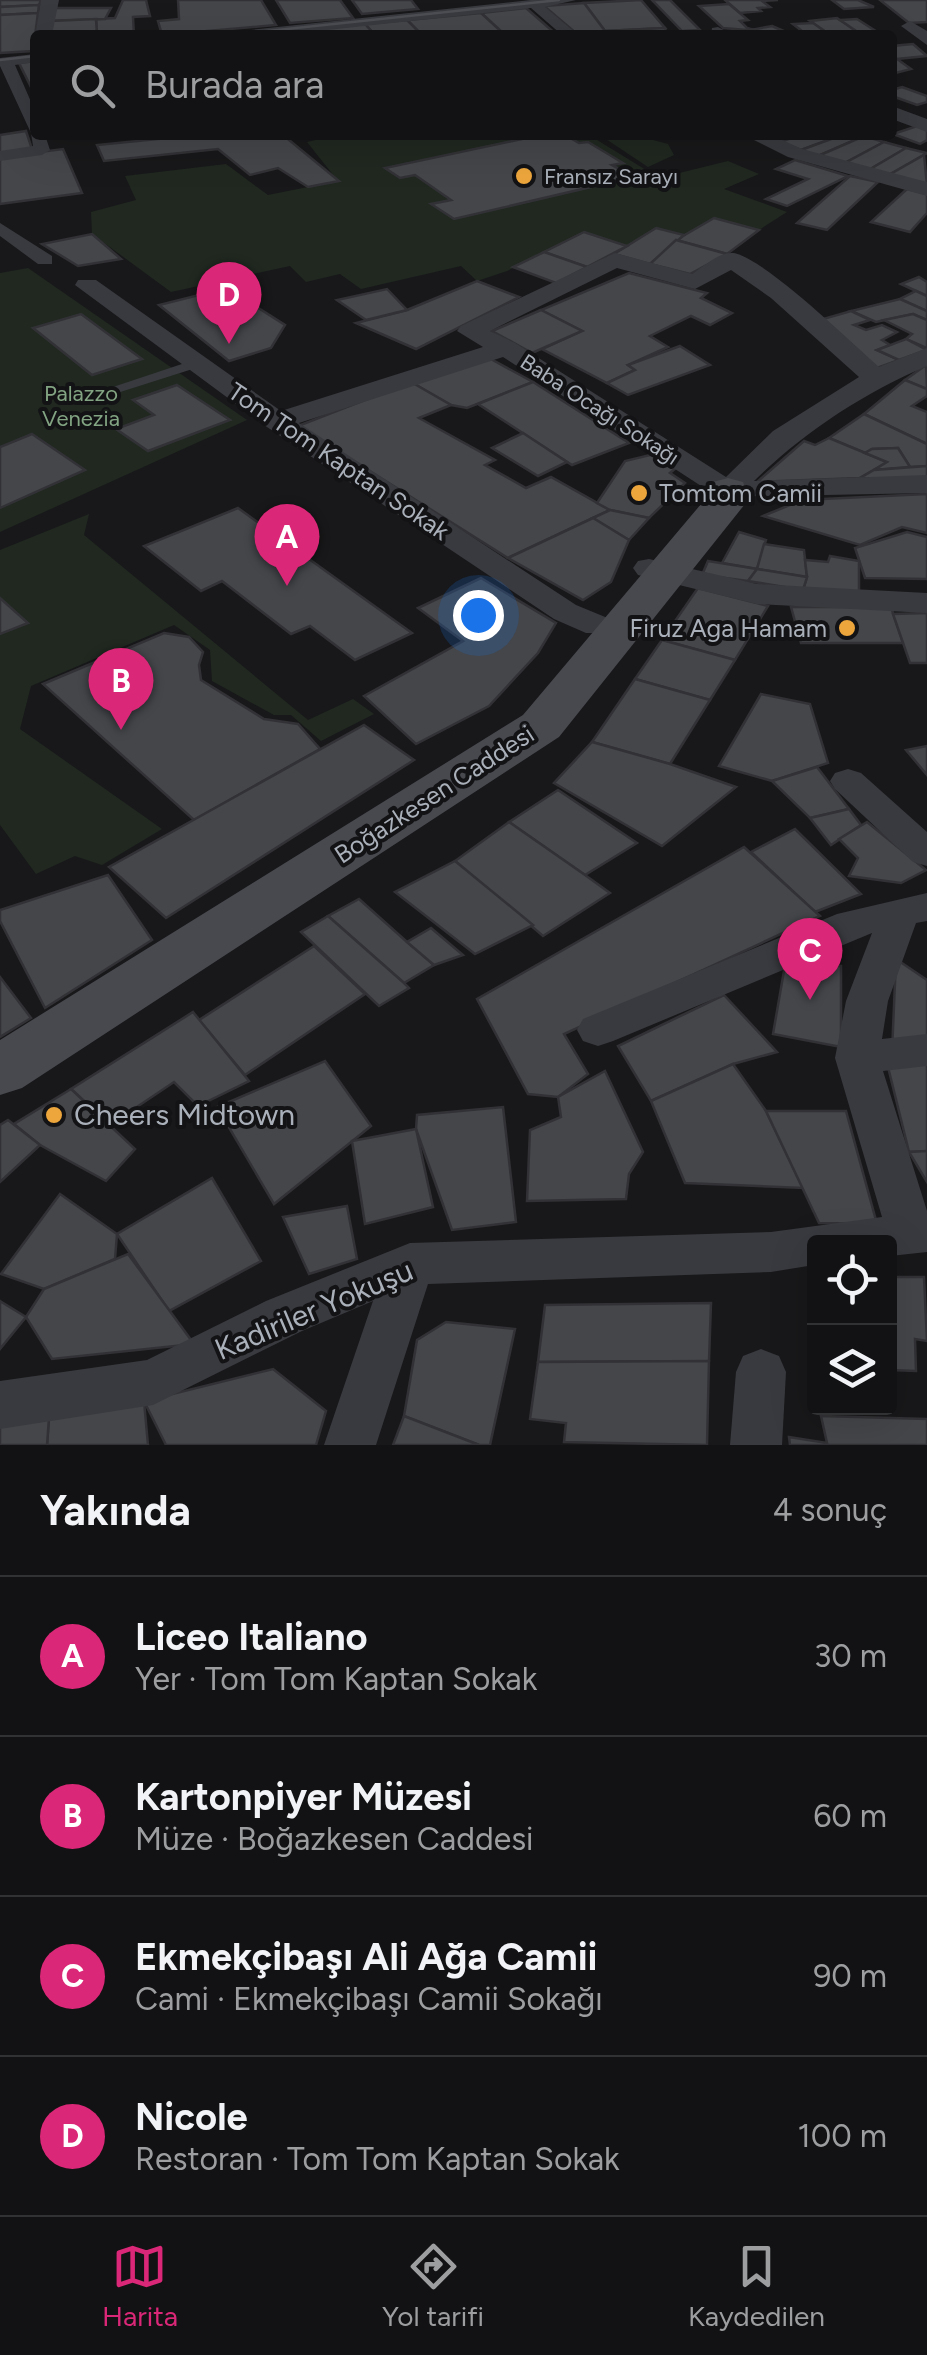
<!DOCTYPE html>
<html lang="tr">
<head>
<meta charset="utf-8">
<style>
  body { margin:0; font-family:Figtree,sans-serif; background:#1b1b1d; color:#f1f3f6 }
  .controls { position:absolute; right:30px; bottom:30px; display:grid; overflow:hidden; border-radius:10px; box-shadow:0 10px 40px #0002 }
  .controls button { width:90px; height:90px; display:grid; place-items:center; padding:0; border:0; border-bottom:2px solid #313234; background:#121214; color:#f1f3f6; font:50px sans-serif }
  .you { position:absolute; left:478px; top:615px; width:35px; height:35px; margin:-25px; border:8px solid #fff; border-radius:50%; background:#1a73e8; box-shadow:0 0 0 15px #1a73e833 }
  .badge { display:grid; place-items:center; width:65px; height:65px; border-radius:50%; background:#db2777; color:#fff; font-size:32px; font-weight:700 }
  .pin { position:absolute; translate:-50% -82px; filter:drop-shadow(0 2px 5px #0008) }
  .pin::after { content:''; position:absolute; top:52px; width:35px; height:30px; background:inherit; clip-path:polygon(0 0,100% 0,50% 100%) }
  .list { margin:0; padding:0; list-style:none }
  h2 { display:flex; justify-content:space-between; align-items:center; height:130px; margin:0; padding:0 40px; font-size:42px }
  h2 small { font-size:32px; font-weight:400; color:#9c9ea0 }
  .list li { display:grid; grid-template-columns:65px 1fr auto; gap:30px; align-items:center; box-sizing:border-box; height:160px; padding:0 40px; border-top:2px solid #313234 }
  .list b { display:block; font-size:38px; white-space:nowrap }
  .list p { margin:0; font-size:32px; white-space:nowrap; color:#9c9ea0 }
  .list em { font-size:32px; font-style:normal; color:#9c9ea0 }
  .icon { flex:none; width:55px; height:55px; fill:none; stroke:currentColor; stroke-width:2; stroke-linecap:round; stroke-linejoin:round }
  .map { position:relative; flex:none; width:927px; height:1445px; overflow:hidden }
  .search { position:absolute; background:#121214; box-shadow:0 10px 40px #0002; left:30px; right:30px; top:30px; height:110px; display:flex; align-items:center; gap:25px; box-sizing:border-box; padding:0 35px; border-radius:10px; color:#9c9ea0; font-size:38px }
  .sheet { height:770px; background:#121214 }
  nav { display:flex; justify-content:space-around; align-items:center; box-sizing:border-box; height:140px; border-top:2px solid #313234; background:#121214; font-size:28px; color:#9c9ea0 }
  nav a { display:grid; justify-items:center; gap:5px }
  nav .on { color:#db2777 }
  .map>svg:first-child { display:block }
</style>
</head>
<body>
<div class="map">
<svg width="927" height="1445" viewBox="0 0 927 1445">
  <rect width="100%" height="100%" fill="#18181a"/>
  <g fill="#202820">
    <path d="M337,135H589L659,178L728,161L759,174L724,189L787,212L759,230L714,218L684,235L656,228L627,246L584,232L507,271L477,281L461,266L361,289L340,274L306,282L290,266L171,292L92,234L91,212L136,200L125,176L226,164L268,195L338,181L307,142Z"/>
    <path d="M634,135L668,144L674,155L648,167L603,137Z"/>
    <path d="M28,268L247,420L0,532V273Z"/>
    <path d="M89,514L84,535L308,720L353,699L374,714L321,741L291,715H274L212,681L210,650L174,625L31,686L20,729L162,829L102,865L75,856L36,874L0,825V550Z"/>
  </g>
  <g fill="#44464a" stroke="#323236" stroke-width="2.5">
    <path d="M0,0H41L39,5L0,7Z"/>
    <path d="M123,0H146L150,16L133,17L134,35H97L96,19L115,18Z"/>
    <path d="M178,0H261L276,25L162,35L158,21L179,19Z"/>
    <path d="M276,0H340L353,18L290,23Z"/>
    <path d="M352,0H411L418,9L362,14Z"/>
    <path d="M641,0L665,28L605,31L584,3Z"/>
    <path d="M652,0H670L700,30L682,31Z"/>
    <path d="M725,0H778L762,1L770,7L758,8L761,11L740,13Z"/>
    <path d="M832,0H858L874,7L844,9Z"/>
    <path d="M880,0H927V22L909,23Z"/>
    <path d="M584,3L605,31L577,34L544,6Z"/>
    <path d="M729,4L748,20L740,21L747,28L758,31L723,28L699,6Z"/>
    <path d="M39,5L38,13L0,15V7Z"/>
    <path d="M55,8H111L105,19L49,21Z"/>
    <path d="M526,8L557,35H505L481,13Z"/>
    <path d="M38,13L33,51L0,53V15Z"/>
    <path d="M481,13L505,35H422L407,20Z"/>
    <path d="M837,18L840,20L862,35H830L810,21Z"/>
    <path d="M96,19L97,35H48L49,21Z"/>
    <path d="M857,19L882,35H862L840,20Z"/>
    <path d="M407,20L422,35H375L365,24Z"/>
    <path d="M813,23L830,35H807L793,24Z"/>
    <path d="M365,24L375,35H324L317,29Z"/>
    <path d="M772,26L793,35H749L745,31Z"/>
    <path d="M665,28L667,35L577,34L605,31Z"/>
    <path d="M913,44L927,56L897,59L911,69L892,74V46Z"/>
    <path d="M35,61V93H34L19,63Z"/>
    <path d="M902,87L927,96V102L917,105L892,96V90Z"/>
    <path d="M917,126L927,130V140L920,144L893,134Z"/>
    <path d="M26,131L32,149L0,153V135Z"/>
    <path d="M198,135H283L339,181L308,187L278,168L250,175L218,149L104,161L97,145Z"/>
    <path d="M541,135H565L579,143L588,142L623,163L612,165L634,177L454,219L431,204L451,200L415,175L400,178L385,168Z"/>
    <path d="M800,135H842L801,150L780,142Z"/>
    <path d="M842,135L864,136L818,156L801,150Z"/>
    <path d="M864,136L884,142L843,164L818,156Z"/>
    <path d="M884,142L906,148L867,171L843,164Z"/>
    <path d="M906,148L927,153L887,176L867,171Z"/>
    <path d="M63,149L82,193L0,204V157Z"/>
    <path d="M924,155L927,185L887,176Z"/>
    <path d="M795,160L848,176L787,206L766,199L808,179L776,169Z"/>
    <path d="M850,176L878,182L827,230L797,223Z"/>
    <path d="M907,189L927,194V213L910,232L871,222Z"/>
    <path d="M714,218L759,230L727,254L676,240Z"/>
    <path d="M656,228L684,235L650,264L614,254Z"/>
    <path d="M584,232L627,246L587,267L544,252Z"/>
    <path d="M92,234L121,259L78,266L42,244Z"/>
    <path d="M676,240L727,254L690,274L650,264Z"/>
    <path d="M544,252L587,267L556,283L513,267Z"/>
    <path d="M629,273L707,293L701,298L732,313L710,325L691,316L650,336L668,347L628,365L635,370L607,383L542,349L582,331L541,310Z"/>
    <path d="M919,277L927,282V296L901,284Z"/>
    <path d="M477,281L519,297L416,349L356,323L407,310Z"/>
    <path d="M387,289L407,310L366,320L337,300Z"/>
    <path d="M916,291L927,296V311L900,299Z"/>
    <path d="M211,292L241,297L285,325L271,348L229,361L159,305Z"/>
    <path d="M900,299L927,311V320L913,314L876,322L851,311Z"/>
    <path d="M541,310L582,331L532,353L492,331Z"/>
    <path d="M851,311L870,320L854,325L866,330L882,325L897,332L882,340L890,345L877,350L899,360L877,368L823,319Z"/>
    <path d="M81,314L142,359L92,375L33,328Z"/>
    <path d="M913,314L927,320V348L906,339L912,334L884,320Z"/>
    <path d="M906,339L927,350L899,360L877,350Z"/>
    <path d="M680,346L710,365L628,395L607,383L635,370L628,365Z"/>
    <path d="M489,358L533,382L467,408L451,405L411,382Z"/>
    <path d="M926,365L927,389L905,380Z"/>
    <path d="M905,380L927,389V396L912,406L927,412V444L864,414Z"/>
    <path d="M411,382L451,405L419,418L495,460L485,465L526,488L551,477L610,510L508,558L298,426Z"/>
    <path d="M533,382L629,443L572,465L478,404Z"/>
    <path d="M177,385L230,420L148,451L116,429L154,415L133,400Z"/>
    <path d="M864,414L927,444V466L910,467L898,448L872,449L865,453L829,438Z"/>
    <path d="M523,433L567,462L538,476L492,448Z"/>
    <path d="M32,434L85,470L0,508V447Z"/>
    <path d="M829,438L887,462L860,478L757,482L804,441L815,445Z"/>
    <path d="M898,448L910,467L874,470L887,462L865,453L872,449Z"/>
    <path d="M654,454L676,468L670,473L685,483L649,518L610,510L597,503L625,461Z"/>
    <path d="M927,466V480L860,478L874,470Z"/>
    <path d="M927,494V533L902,527L860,545L763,516L802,500Z"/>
    <path d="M238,508L412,633L355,660L310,626L291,634L222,581L201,591L144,546Z"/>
    <path d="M610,510L649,518L629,540L593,518Z"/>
    <path d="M593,518L629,540L611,582L583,600L508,558Z"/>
    <path d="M739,532L766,540L757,569L722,563Z"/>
    <path d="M907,532L927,537V579L865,578L855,548Z"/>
    <path d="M764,544L804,550L807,577L757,569Z"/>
    <path d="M830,556L859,561V594L803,590L807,577L805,560L828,562Z"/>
    <path d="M708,561L757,569L748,581L702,575Z"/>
    <path d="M757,569L807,577L803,590L748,581Z"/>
    <path d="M481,578L556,623L538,653L489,706L416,744L364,696L463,641L418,608Z"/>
    <path d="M698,588L768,606L735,660L662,640Z"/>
    <path d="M0,598L28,623L0,634Z"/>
    <path d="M791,607H891L903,643H801Z"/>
    <path d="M927,613V663H910L893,614Z"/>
    <path d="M164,633L189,637L203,652L199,665L201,680L264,719L298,724L320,749L194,820L43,684Z"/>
    <path d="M662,640L735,660L710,700L635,679Z"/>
    <path d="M635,679L710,700L670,764L592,742Z"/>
    <path d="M761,694L810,704L828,763L772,781L719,766Z"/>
    <path d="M364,725L414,760L166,918L109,867Z"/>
    <path d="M592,742L670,764L736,787L662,846L554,783Z"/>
    <path d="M927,746V775L906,750Z"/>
    <path d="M817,767L849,809L810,818L772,781Z"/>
    <path d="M558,790L637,843L585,875L509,822Z"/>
    <path d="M849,809L861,825L831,845L810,818Z"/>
    <path d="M509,822L585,875L610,893L543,936L455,861Z"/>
    <path d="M867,822L926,870L901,883L849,876L858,858L839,839Z"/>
    <path d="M795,829L861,894L815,912L751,852Z"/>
    <path d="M744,847L820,916L564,1034L588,1074L558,1097L528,1094L477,999Z"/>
    <path d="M455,861L533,925L475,954L395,892Z"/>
    <path d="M108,875L152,940L45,1008L0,921V910Z"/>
    <path d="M359,899L407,942L434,965L404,983L328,916Z"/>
    <path d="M328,916L404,983L409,988L379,1006L301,932Z"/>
    <path d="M431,928L463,955L434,965L407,942Z"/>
    <path d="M314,946L365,994L245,1075L199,1020Z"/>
    <path d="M896,959L927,980V1045L892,1052Z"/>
    <path d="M785,965L841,966V1047L773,1034Z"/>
    <path d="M0,977L31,1018L0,1037Z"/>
    <path d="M724,995L777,1052L733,1064L651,1101L618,1046Z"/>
    <path d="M193,1012L249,1081L198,1106L174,1082L110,1125L71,1089Z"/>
    <path d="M927,1060V1151L909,1152L888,1067Z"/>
    <path d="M325,1061L371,1126L274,1204L217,1107Z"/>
    <path d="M733,1064L766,1111L803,1188L685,1183L651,1101Z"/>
    <path d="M605,1071L643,1152L629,1174L626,1199L527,1201L530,1130L561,1117L558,1097Z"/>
    <path d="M71,1089L135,1149L106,1181L40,1145L14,1124Z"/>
    <path d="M503,1107L516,1222L452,1230L416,1129L417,1115Z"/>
    <path d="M766,1111H846L877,1224L819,1223Z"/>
    <path d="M8,1120L40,1145L0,1182V1125Z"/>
    <path d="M416,1129L433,1207L365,1224L352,1141Z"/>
    <path d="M927,1151V1182L909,1152Z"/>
    <path d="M212,1178L261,1261L169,1311L117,1234Z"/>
    <path d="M60,1194L117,1234L115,1259L44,1289L1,1274Z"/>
    <path d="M347,1206L357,1259L309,1274L283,1217Z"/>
    <path d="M128,1254L194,1344L52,1359L26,1317L44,1289Z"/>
    <path d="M890,1277H924L927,1341L915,1339L916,1371L890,1370Z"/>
    <path d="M0,1301L26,1317L0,1349Z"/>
    <path d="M711,1303L709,1361L538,1362L545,1305Z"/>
    <path d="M446,1322L515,1329L490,1445H479L404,1416L417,1340Z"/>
    <path d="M709,1361L707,1445L564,1442L566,1423L530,1419L538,1362Z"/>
    <path d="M273,1369L326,1411L316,1445H166L144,1401Z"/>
    <path d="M144,1401L148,1445H47L49,1418Z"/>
    <path d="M404,1416L479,1445H393Z"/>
    <path d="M821,1416L927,1419V1445H790L789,1437L827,1443Z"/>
    <path d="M49,1418L47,1445H0V1421Z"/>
  </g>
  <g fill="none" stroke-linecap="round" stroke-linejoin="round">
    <path fill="#393a3f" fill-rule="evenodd" d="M197,359L202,360V366L92,401H82L80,398Z"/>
    <g fill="#393a3f" fill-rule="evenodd">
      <path d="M531,0H576L545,7L578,35H562L531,8L281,35H234L241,31Z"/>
      <path d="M35,54V62L15,65L35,111V135H45L50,150L42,155L0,161V151L33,146L31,133L0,66V58Z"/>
      <path d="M0,223L52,256V264H38L0,236Z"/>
    </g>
    <g fill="#393a3f" fill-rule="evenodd">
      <path d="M41,0H59L52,35L35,37Z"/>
      <path d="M910,21L927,31V45L901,26Z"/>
      <path d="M718,27L733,35H711L712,28Z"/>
      <path d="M892,106L927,119V132L892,119Z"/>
      <path d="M744,135H771L802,149L927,182V196L788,157Z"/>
      <path d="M615,253L692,274C703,267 719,252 733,253C762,256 853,344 879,367L927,348V366C862,394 804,432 754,481L927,475V493L718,497L503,357L299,423L576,605L610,619L614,626L610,633H586L554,619L267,427L75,285L78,280H96L281,411L483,347L457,331L461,326ZM617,268L695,289L731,270L771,298L859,377L773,431L726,477L515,343L490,331Z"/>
      <path d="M649,559L757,584L927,593V613L757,604L638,575L633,568L638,561Z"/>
      <path d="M848,769L861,773L927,832V866L913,862L835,789L830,781L835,773Z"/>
      <path d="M927,893V921L916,923L888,1001L882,1039L927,1034V1066L883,1071L927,1211V1252L890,1256V1242H814V1265L771,1272L428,1284L376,1445H324L373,1301L302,1331L153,1405L0,1429V1381L147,1360L266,1301L410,1243L771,1232L882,1217L835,1058L846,1001L872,933L613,1041L598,1046L583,1041L577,1030L583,1019L837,914Z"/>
      <path d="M761,1349L779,1356L786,1372L782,1445H730L736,1372L743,1356Z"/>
    </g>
    <path fill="#47494f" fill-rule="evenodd" d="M728,478L743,482L749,499L559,737L22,1088L0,1095V1040L523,715L707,497L713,482Z"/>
    <g stroke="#4c4e54" stroke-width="2.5">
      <path d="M230,35L559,0"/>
      <path d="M0,60L35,56"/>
    </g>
  </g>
  <g fill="#eda63c" stroke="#131315" stroke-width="4">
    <circle cx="524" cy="176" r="10"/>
    <circle cx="639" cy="493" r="10"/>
    <circle cx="847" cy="628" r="10"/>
    <circle cx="54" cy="1115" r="10"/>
  </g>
  <g text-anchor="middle" stroke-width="8" stroke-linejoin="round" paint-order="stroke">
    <g font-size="22" fill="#aab0b9" stroke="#131315" text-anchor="start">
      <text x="544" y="184">Fransız Sarayı</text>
    </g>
    <g font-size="22" fill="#82a482" stroke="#131315">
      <text x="81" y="401">Palazzo<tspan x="81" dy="25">Venezia</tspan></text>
    </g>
    <g font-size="22" fill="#aab0b9" stroke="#131315">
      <text transform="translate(600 409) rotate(33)" y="8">Baba Ocağı Sokağı</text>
    </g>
    <g font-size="25" fill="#aab0b9" stroke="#131315">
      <text transform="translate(339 461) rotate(34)" y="9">Tom Tom Kaptan Sokak</text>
      <text transform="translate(434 794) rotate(-33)" y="9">Boğazkesen Caddesi</text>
    </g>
    <g font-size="25" fill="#aab0b9" stroke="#131315" text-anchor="start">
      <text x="659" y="502">Tomtom Camii</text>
      <text x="827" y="637" text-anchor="end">Firuz Aga Hamam</text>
    </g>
    <g font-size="30" fill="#aab0b9" stroke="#131315" text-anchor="start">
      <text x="74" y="1125">Cheers Midtown</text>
    </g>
    <g font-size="30" fill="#aab0b9" stroke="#131315">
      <text transform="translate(314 1310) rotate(-23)" y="10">Kadiriler Yokuşu</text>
    </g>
  </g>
</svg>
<div class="controls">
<button><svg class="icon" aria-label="locate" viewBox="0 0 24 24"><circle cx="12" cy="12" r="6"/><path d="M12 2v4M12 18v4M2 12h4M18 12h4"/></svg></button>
<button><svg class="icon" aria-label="layers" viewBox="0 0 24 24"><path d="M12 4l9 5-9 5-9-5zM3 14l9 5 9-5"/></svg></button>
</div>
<div class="you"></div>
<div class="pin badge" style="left:287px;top:586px">A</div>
<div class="pin badge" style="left:121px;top:730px">B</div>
<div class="pin badge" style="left:810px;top:1000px">C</div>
<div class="pin badge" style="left:229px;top:344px">D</div>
<div class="search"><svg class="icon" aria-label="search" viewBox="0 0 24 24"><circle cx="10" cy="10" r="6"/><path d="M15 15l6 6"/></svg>Burada ara</div>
</div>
<section class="sheet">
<h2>Yakında<small>4 sonuç</small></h2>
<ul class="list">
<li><span class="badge">A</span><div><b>Liceo Italiano</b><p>Yer · Tom Tom Kaptan Sokak</p></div><em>30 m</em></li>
<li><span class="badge">B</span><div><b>Kartonpiyer Müzesi</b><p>Müze · Boğazkesen Caddesi</p></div><em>60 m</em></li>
<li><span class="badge">C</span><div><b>Ekmekçibaşı Ali Ağa Camii</b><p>Cami · Ekmekçibaşı Camii Sokağı</p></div><em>90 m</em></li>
<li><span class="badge">D</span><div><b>Nicole</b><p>Restoran · Tom Tom Kaptan Sokak</p></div><em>100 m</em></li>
</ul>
</section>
<nav>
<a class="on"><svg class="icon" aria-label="map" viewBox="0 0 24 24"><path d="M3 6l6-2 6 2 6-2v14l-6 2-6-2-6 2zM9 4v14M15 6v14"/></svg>Harita</a>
<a><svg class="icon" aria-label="directions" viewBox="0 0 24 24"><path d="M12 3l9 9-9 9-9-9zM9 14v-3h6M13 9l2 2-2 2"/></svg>Yol tarifi</a>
<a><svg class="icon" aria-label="saved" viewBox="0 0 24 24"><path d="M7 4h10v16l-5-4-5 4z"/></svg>Kaydedilen</a>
</nav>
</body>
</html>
